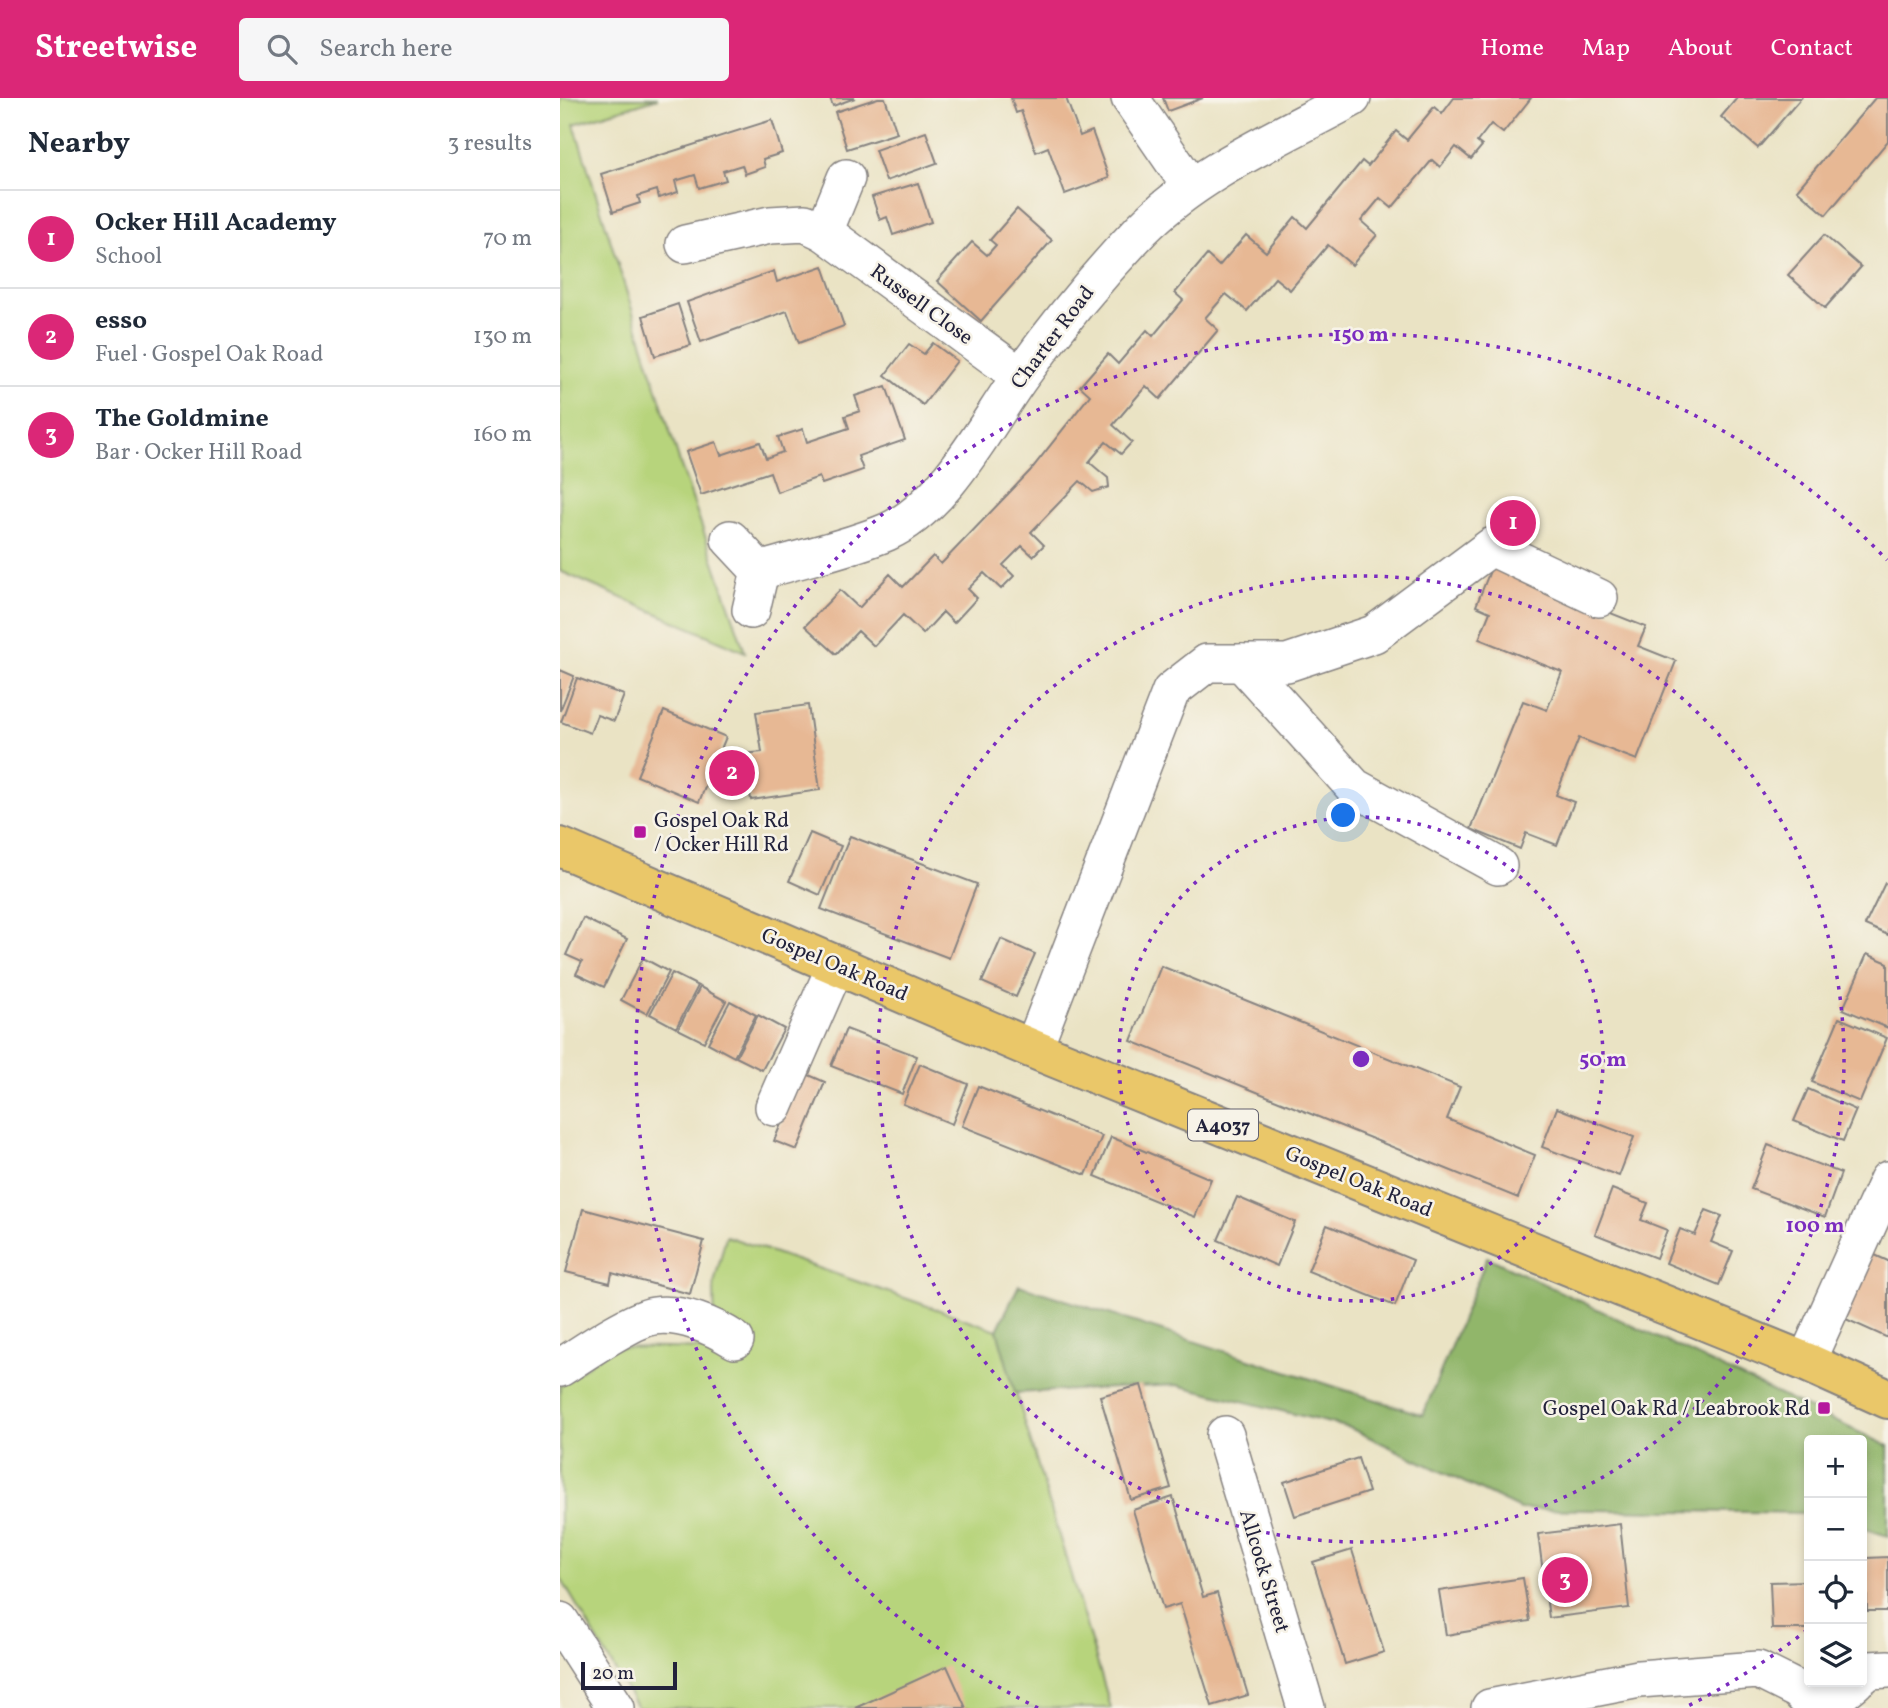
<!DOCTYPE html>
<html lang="en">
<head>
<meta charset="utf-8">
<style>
  body { margin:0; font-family:Vollkorn,serif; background:#f6f6f7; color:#1f2937 }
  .controls { position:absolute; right:21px; bottom:21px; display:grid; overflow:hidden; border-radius:7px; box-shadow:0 4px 10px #0003 }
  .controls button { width:63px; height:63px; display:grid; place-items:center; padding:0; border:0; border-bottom:2px solid #e0e1e3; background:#fff; color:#1f2937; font:35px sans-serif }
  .scale { position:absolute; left:21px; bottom:18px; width:96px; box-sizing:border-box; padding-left:7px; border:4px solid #22223b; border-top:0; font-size:19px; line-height:24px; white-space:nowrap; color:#22223b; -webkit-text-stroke:5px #f7f3e8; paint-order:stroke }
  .you { position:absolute; left:784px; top:718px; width:24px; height:24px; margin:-18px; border:5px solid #fff; border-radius:50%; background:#1a73e8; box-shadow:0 0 0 10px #1a73e833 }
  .badge { display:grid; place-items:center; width:46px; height:46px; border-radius:50%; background:#db2777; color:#fff; font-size:23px; font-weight:700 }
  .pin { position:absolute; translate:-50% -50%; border:4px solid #fff; box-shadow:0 2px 7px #0006 }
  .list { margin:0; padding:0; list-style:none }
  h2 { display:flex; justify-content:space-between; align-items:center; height:91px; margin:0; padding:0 28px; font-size:30px }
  h2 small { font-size:23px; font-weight:400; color:#747a83 }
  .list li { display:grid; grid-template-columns:46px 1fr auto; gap:21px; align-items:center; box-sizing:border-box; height:98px; padding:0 28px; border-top:2px solid #e0e1e3 }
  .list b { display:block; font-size:26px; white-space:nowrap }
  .list p { margin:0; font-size:23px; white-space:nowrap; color:#747a83 }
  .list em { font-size:23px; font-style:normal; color:#747a83 }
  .icon { flex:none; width:38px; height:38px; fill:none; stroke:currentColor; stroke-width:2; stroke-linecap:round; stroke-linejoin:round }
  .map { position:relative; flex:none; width:1328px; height:1610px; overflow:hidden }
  header { display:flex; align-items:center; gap:42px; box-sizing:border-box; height:98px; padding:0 35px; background:#db2777; color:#fff }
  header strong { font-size:33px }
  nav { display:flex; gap:38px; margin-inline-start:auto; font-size:24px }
  .search { width:490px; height:63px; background:#f6f6f7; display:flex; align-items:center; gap:18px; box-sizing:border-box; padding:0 24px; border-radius:7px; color:#747a83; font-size:26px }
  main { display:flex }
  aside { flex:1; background:#fff }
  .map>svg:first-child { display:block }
</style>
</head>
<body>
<header>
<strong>Streetwise</strong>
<div class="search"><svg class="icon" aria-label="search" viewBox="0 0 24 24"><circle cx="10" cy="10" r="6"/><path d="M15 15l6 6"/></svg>Search here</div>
<nav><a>Home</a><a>Map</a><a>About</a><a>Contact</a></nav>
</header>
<main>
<aside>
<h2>Nearby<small>3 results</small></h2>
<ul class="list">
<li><span class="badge">1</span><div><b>Ocker Hill Academy</b><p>School</p></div><em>70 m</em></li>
<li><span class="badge">2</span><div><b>esso</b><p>Fuel · Gospel Oak Road</p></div><em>130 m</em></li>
<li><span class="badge">3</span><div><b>The Goldmine</b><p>Bar · Ocker Hill Road</p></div><em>160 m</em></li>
</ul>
</aside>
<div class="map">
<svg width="1328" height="1610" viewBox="0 0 1328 1610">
  <rect width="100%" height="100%" fill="#f7f3e8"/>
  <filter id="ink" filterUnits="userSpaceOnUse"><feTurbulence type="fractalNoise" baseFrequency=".0143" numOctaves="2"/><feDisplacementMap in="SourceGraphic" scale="14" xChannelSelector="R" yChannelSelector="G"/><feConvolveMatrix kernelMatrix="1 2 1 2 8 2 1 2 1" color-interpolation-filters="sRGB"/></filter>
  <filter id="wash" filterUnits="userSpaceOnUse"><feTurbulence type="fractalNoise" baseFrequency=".00686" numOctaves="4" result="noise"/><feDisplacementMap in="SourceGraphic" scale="28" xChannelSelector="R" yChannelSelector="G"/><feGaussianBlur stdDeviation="1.57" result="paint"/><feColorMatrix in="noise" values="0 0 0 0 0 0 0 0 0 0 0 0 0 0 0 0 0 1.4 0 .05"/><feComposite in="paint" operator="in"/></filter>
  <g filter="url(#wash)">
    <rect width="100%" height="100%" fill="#eae3c4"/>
    <g fill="#b7d47b" stroke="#6c7b5b" stroke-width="2">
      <path d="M0,0H98L14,26L120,365L185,554L0,473Z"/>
      <path d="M166,1138L437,1232L551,1610H79L75,1606L0,1479V1288L52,1249L155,1251L154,1186Z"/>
    </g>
    <path fill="#91b66b" stroke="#5a6c53" stroke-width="2" d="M927,1159L1328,1348V1438L1302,1430V1342H1249V1415L960,1411L790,1330L617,1287L455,1295L437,1232L459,1187L863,1317Z"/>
    <g id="blocks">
      <g fill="#e7b894">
        <path d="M270,0H295L273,8Z"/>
        <path d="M318,0H325L337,35L287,51L275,14Z"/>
        <path d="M451,0H506L520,38L532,33L549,80L505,96L488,49L476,54L461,13L456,15Z"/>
        <path d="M603,0H643L608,13Z"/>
        <path d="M894,0H971L943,35L931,26L917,44L922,48L911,61L896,49L880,69L872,62L832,110L820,100L801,123L817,137L792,167L768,147L730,192L715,180L687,213L666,196L645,220L658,232L600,301L586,288L553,327L572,344L561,356L546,344L529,364L548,380L549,389L533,394L520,383L471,434L484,447L473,458L462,448L443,467L454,478L441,491L424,475L408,491L417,500L394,525L383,514L363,536L343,517L314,548L298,533L276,556L245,528L280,492L299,510L330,476L343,489L373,458L381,466L470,373L530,297L520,288L548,256L558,266L587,232L593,238L623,202L615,195L647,157L659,168L686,137L706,154L735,119L747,130L802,63L808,68L836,33L847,42L874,9L882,16Z"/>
        <path d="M1177,0H1241L1198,50L1161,19Z"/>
        <path d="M1315,0H1328V43L1266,117L1237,92Z"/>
        <path d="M212,22L222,55L203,61L205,69L185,76L182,67L163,73L166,82L139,90L135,77L115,83L118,94L99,100L97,92L78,98L80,105L53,114L41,76Z"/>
        <path d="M366,34L377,65L326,83L315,52Z"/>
        <path d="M358,85L371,124L333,137L327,119L320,122L312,99Z"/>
        <path d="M457,111L492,142L421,223L377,183L412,144L427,157L436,147L430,142Z"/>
        <path d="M1264,137L1301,169L1265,210L1228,177Z"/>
        <path d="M263,168L284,228L239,245L227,213L141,244L127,204L214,173L217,184Z"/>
        <path d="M118,206L131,247L95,258L83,218Z"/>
        <path d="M373,245L397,263L363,307L325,277L349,246L364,256Z"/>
        <path d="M326,288L345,342L298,358L303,372L262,386L259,379L217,394L210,374L141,397L126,354L156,344L161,357L200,344L206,360L223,354L218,339L243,331L247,344L289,330L285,318L300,313L295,298Z"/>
        <path d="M932,468L1086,529L1078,548L1116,563L1077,662L1019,640L996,697L1014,704L997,747L966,735L960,751L911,731L963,603L987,612L1002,574L919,541L930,514L916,508Z"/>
        <path d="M0,572L14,578L0,613Z"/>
        <path d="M17,580L64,597L54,623L37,617L30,635L1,624Z"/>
        <path d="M248,607L260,692L191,702L184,656L202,654L196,614Z"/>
        <path d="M104,613L166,639L139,704L77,678Z"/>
        <path d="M250,735L281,748L260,797L229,783Z"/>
        <path d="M290,738L417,786L389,860L261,811Z"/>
        <path d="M1325,785L1328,787V837L1305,827Z"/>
        <path d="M23,820L67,841L44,889L16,876L22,864L6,857Z"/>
        <path d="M441,841L475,856L456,899L422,884Z"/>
        <path d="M1307,856L1328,865V930L1283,911Z"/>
        <path d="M83,860L109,874L87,916L61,902Z"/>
        <path d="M601,868L900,989L887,1021L975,1057L958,1100L571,943Z"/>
        <path d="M112,875L138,888L116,930L90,916Z"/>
        <path d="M140,889L166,903L144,944L118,931Z"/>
        <path d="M170,903L196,917L174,959L148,945Z"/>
        <path d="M198,917L224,931L202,972L176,959Z"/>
        <path d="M1279,920L1327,940L1300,1004L1252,984Z"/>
        <path d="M286,931L357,958L342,996L271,968Z"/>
        <path d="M360,966L408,986L392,1026L343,1006Z"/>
        <path d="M242,974L265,984L237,1052L214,1043Z"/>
        <path d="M418,988L542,1038L526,1077L402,1028Z"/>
        <path d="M1248,991L1296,1012L1283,1043L1234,1023Z"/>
        <path d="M997,1010L1074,1039L1059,1078L982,1049Z"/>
        <path d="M551,1039L651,1081L635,1119L535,1078Z"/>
        <path d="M1208,1047L1281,1075L1265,1119L1191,1091Z"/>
        <path d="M1052,1091L1088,1105L1081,1122L1107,1132L1096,1160L1035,1136Z"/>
        <path d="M677,1099L735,1124L717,1168L658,1142Z"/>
        <path d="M23,1111L144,1143L130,1196L52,1175L50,1185L6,1174Z"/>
        <path d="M1146,1112L1162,1118L1151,1144L1173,1153L1159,1187L1106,1165L1120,1131L1135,1137Z"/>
        <path d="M767,1127L853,1162L835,1208L748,1173Z"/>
        <path d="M1308,1154L1328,1163V1240L1279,1218Z"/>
        <path d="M581,1287L611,1390L571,1402L540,1298Z"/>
        <path d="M798,1360L809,1394L735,1418L724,1384Z"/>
        <path d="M613,1399L643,1499L657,1495L688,1597L652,1608L620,1506L603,1511L573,1412Z"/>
        <path d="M1060,1426L1069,1510L989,1520L978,1436Z"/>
        <path d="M792,1452L824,1554L785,1566L753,1464Z"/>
        <path d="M1328,1459V1513H1307V1460Z"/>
        <path d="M963,1480L970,1523L886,1537L879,1493Z"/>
        <path d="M1249,1483V1531H1212L1210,1484Z"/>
        <path d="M387,1568L406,1610H295Z"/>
      </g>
    </g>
  </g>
  <g filter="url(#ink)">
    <use href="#blocks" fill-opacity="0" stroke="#868280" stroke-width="2"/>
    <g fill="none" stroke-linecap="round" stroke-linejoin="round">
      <g stroke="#868280" stroke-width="40">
        <g id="minor">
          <path d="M570,0L631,89"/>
          <path d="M264,134L286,80"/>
          <path d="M125,146L210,127L245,125L264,134L460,278"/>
          <path d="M170,441L200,473L191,512"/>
          <path d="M200,473C241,460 287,451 327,434C385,408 425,328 460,279C497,227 538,177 582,131C639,73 721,39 792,0"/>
          <path d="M682,565L794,689L938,768"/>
          <path d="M473,951L611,593L647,565H727L814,536L931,449L1039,500"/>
          <path d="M214,1009L276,867"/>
          <path d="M1246,1264L1328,1082"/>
          <path d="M0,1270C20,1257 72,1221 94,1218C121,1214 153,1228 175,1242"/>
          <path d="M665,1337L746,1610"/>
          <path d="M0,1523L56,1610"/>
          <path d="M1302,1578L1309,1572L1328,1571"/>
          <path d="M930,1610L1079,1581L1198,1572L1238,1592L1256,1610"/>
          <path d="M1263,1610L1295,1584"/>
        </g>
      </g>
      <g stroke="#868280" stroke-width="42">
        <path id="major" d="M0,749L473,951L1246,1264L1328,1301"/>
      </g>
      <use href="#minor" stroke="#fff" stroke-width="37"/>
      <use href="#major" stroke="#eac769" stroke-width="38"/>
    </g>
  </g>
  <g fill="none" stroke="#7b2cbf" stroke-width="3.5" stroke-dasharray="3.5 7">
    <circle cx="801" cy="961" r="242"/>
    <circle cx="801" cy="961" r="483"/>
    <path d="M1247 1532A725 725 0 0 1 1124 1610M478 1610A725 725 0 1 1 1327 462"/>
  </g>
  <g fill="#b5179e" stroke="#f7f3e8" stroke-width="2.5">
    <rect x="73" y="727" width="14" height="14" rx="3.5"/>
    <rect x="1257" y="1303" width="14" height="14" rx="3.5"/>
  </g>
  <g text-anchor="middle" stroke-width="5" stroke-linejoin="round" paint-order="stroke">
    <rect fill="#f7f3e8" stroke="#62616f" stroke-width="2" x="628" y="1011.5" width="70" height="31" rx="5"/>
    <g font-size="19" font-weight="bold" fill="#22223b">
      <text x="663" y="1034">A4037</text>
    </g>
    <g font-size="21" fill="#22223b" stroke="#f7f3e8">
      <text transform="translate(362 206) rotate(36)" y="7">Russell Close</text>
      <text transform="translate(492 239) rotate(-53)" y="7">Charter Road</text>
      <text transform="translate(275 866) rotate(23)" y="7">Gospel Oak Road</text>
      <text transform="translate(799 1083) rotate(22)" y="7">Gospel Oak Road</text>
      <text transform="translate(705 1473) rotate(73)" y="7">Allcock Street</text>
    </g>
    <g font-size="21" fill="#22223b" stroke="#f7f3e8" text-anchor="start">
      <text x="94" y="729">Gospel Oak Rd<tspan x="94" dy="24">/ Ocker Hill Rd</tspan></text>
      <text x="1250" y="1317" text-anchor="end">Gospel Oak Rd / Leabrook Rd</text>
    </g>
  </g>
  <circle cx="801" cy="961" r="10" fill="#7b2cbf" stroke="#f7f3e8" stroke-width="3.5"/>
  <g font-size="21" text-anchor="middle" font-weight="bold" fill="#7b2cbf" stroke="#f7f3e8" stroke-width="5" stroke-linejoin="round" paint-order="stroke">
    <text x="801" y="243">150 m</text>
    <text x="1043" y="968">50 m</text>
    <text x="1255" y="1134">100 m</text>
  </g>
</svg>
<div class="controls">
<button>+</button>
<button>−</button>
<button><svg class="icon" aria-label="locate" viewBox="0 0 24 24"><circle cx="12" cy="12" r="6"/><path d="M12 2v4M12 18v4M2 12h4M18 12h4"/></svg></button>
<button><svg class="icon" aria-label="layers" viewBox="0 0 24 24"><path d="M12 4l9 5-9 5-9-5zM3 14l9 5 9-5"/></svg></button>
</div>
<div class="scale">20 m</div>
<div class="you"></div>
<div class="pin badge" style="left:953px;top:425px">1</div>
<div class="pin badge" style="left:172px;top:675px">2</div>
<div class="pin badge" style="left:1005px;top:1482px">3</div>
</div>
</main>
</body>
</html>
